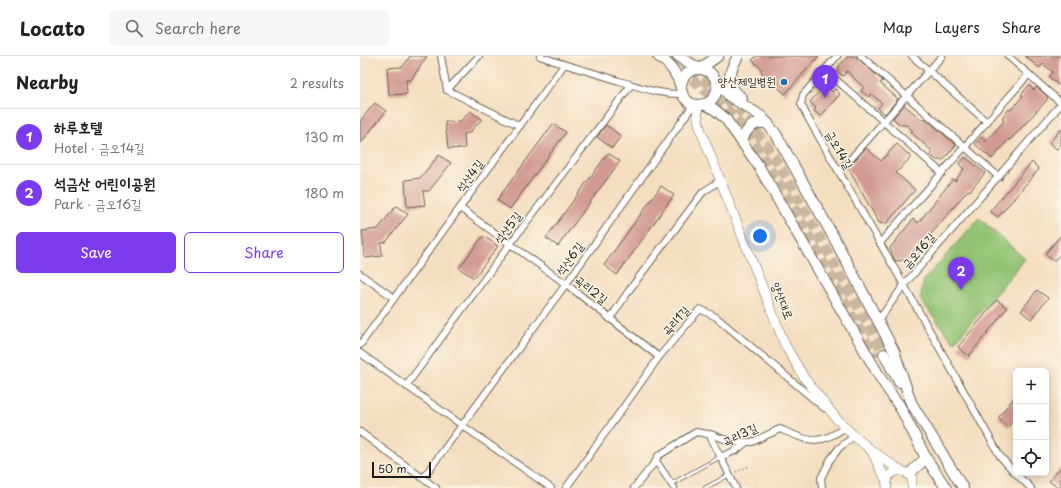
<!DOCTYPE html>
<html lang="en">
<head>
<meta charset="utf-8">
<style>
  body { margin:0; font-family:"Playpen Sans","Poor Story",sans-serif; background:#f6f6f6; color:#202124 }
  .controls { position:absolute; right:12px; bottom:12px; display:grid; overflow:hidden; border-radius:6px; box-shadow:0 2px 10px #0003 }
  .controls button { width:36px; height:36px; display:grid; place-items:center; padding:0; border:0; border-bottom:1px solid #e0e0e0; background:#fff; color:#202124; font:20px sans-serif }
  .scale { position:absolute; left:12px; bottom:10px; width:59px; box-sizing:border-box; padding-left:4px; border:2px solid #1c1c1c; border-top:0; font-size:11px; line-height:14px; white-space:nowrap; color:#1c1c1c; -webkit-text-stroke:3px #fcf5e5; paint-order:stroke }
  .you { position:absolute; left:400px; top:180px; width:14px; height:14px; margin:-10px; border:3px solid #fff; border-radius:50%; background:#1a73e8; box-shadow:0 0 0 6px #1a73e833 }
  .badge { display:grid; place-items:center; width:26px; height:26px; border-radius:50%; background:#7c3aed; color:#fff; font-size:13px; font-weight:700 }
  .pin { position:absolute; translate:-50% -33px; filter:drop-shadow(0 1px 2px #0008) }
  .pin::after { content:''; position:absolute; top:21px; width:14px; height:12px; background:inherit; clip-path:polygon(0 0,100% 0,50% 100%) }
  .list { margin:0; padding:0; list-style:none }
  h2 { display:flex; justify-content:space-between; align-items:center; height:52px; margin:0; padding:0 16px; font-size:17px }
  h2 small { font-size:13px; font-weight:400; color:#757577 }
  .list li { display:grid; grid-template-columns:26px 1fr auto; gap:12px; align-items:center; box-sizing:border-box; height:56px; padding:0 16px; border-top:1px solid #e0e0e0 }
  .list b { display:block; font-size:15px; white-space:nowrap }
  .list p { margin:0; font-size:13px; white-space:nowrap; color:#757577 }
  .list em { font-size:13px; font-style:normal; color:#757577 }
  .actions { display:flex; gap:8px; padding:12px 16px }
  .actions a { flex:1; padding:9px 0; border:1px solid #7c3aed; border-radius:6px; text-align:center; font-size:14px; color:#7c3aed }
  .actions .main { background:#7c3aed; color:#fff }
  .icon { flex:none; width:22px; height:22px; fill:none; stroke:currentColor; stroke-width:2; stroke-linecap:round; stroke-linejoin:round }
  .map { position:relative; flex:none; width:701px; height:432px; overflow:hidden }
  header { display:flex; align-items:center; gap:24px; box-sizing:border-box; height:56px; padding:0 20px; background:#fff; border-bottom:1px solid #e0e0e0 }
  header strong { font-size:19px }
  nav { display:flex; gap:22px; margin-inline-start:auto; font-size:14px }
  .search { width:280px; height:36px; background:#f6f6f6; display:flex; align-items:center; gap:10px; box-sizing:border-box; padding:0 14px; border-radius:6px; color:#757577; font-size:15px }
  main { display:flex }
  aside { flex:1; background:#fff }
  .map>svg:first-child { display:block }
</style>
</head>
<body>
<header>
<strong>Locato</strong>
<div class="search"><svg class="icon" aria-label="search" viewBox="0 0 24 24"><circle cx="10" cy="10" r="6"/><path d="M15 15l6 6"/></svg>Search here</div>
<nav><a>Map</a><a>Layers</a><a>Share</a></nav>
</header>
<main>
<aside>
<h2>Nearby<small>2 results</small></h2>
<ul class="list">
<li><span class="badge">1</span><div><b>하루호텔</b><p>Hotel · 금오14길</p></div><em>130 m</em></li>
<li><span class="badge">2</span><div><b>석금산 어린이공원</b><p>Park · 금오16길</p></div><em>180 m</em></li>
</ul>
<div class="actions"><a class="main">Save</a><a>Share</a></div>
</aside>
<div class="map">
<svg width="701" height="432" viewBox="0 0 701 432">
  <rect width="100%" height="100%" fill="#fcf5e5"/>
  <filter id="ink" filterUnits="userSpaceOnUse"><feTurbulence type="fractalNoise" baseFrequency=".025" numOctaves="2"/><feDisplacementMap in="SourceGraphic" scale="8" xChannelSelector="R" yChannelSelector="G"/><feConvolveMatrix kernelMatrix="1 2 1 2 8 2 1 2 1" color-interpolation-filters="sRGB"/></filter>
  <filter id="wash" filterUnits="userSpaceOnUse"><feTurbulence type="fractalNoise" baseFrequency=".012" numOctaves="4" result="noise"/><feDisplacementMap in="SourceGraphic" scale="16" xChannelSelector="R" yChannelSelector="G"/><feGaussianBlur stdDeviation="0.9" result="paint"/><feColorMatrix in="noise" values="0 0 0 0 0 0 0 0 0 0 0 0 0 0 0 0 0 1.4 0 .05"/><feComposite in="paint" operator="in"/></filter>
  <g filter="url(#wash)">
    <rect width="100%" height="100%" fill="#f4dec0"/>
    <path fill="#92c373" stroke="#577048" d="M619,162L665,203L594,287L560,243L564,224Z"/>
    <g id="blocks">
      <g fill="#d19992">
        <path d="M50,0H67L51,24H46L47,38L29,39L27,12L43,11Z"/>
        <path d="M396,0H459L425,38L400,15L402,13L392,4Z"/>
        <path d="M488,0H495L523,25L520,27L538,43L525,58L518,52L522,47L511,38L509,41L501,35L504,31L498,26L487,15L483,20L478,16V11Z"/>
        <path d="M665,0H701V31L689,21L693,16L683,8L679,12Z"/>
        <path d="M465,29L472,36L475,33L480,38L461,60L454,55L456,52L450,46Z"/>
        <path d="M669,29L674,34L676,31L687,40V44L650,84L649,83L632,103L615,88L621,81L626,85L644,65L642,62L649,53L651,54L663,40L661,39Z"/>
        <path d="M15,47L26,55L0,88V65Z"/>
        <path d="M544,49L562,64L564,62L596,89L583,104H577L570,99L573,96L551,76L553,75L546,69H540L533,62Z"/>
        <path d="M110,55L122,63L109,77L104,78L105,92L88,93L85,66L101,65Z"/>
        <path d="M193,68L206,76L150,153L137,144Z"/>
        <path d="M246,69L261,80L252,92L237,81Z"/>
        <path d="M701,73V88L697,93L689,87Z"/>
        <path d="M537,88L551,101L536,117L555,134L526,168L519,167L488,112L506,92L521,105Z"/>
        <path d="M248,97L260,105L198,190L186,182Z"/>
        <path d="M79,99L91,107L69,135H63L65,149L47,151L45,124L60,122Z"/>
        <path d="M605,101L625,117L610,135L608,134L562,189L560,188L546,204L535,205L530,192L553,163L558,167L593,123L595,125L604,113L599,108Z"/>
        <path d="M672,106L679,113L638,161L630,155Z"/>
        <path d="M301,130L314,139L257,219L244,209Z"/>
        <path d="M36,150L48,158L26,186L21,187L22,200L5,202L2,175L18,173Z"/>
        <path d="M701,179V197L694,205L685,198Z"/>
        <path d="M123,180L138,190L114,222L99,212Z"/>
        <path d="M677,234L688,242L671,263L661,255Z"/>
        <path d="M637,244L647,252L609,300L598,291Z"/>
        <path d="M656,339V361L648,371L638,362Z"/>
        <path d="M701,411V432H698L689,425Z"/>
      </g>
    </g>
  </g>
  <g filter="url(#ink)">
    <use href="#blocks" fill-opacity="0" stroke="#686055" stroke-width="1"/>
    <g fill="none" stroke-linecap="round" stroke-linejoin="round">
      <g stroke="#c9b79f" stroke-width="10" stroke-dasharray="10 5" stroke-linecap="butt">
        <path d="M309,4L371,57L397,92L434,152L515,302"/>
        <path d="M319,4L379,54L405,87L421,112L524,298"/>
      </g>
      <g stroke="#686055" stroke-width="4.5">
        <g id="lane">
          <path d="M311,428L360,401"/>
          <path d="M345,432L369,419"/>
        </g>
      </g>
      <g stroke="#686055" stroke-width="8">
        <g id="street">
          <path d="M81,0L87,34"/>
          <path d="M180,0C206,10 233,16 259,25C281,31 300,39 322,38"/>
          <path d="M477,0L443,39L441,48L448,62L544,229L640,400L654,416L671,432"/>
          <path d="M501,0L639,121"/>
          <path d="M552,0L627,66"/>
          <path d="M648,0L701,47"/>
          <path d="M465,14L582,117"/>
          <path d="M87,34L160,70"/>
          <path d="M87,34L119,0"/>
          <path d="M479,116L582,0"/>
          <path d="M100,152L206,228L299,301"/>
          <path d="M520,187L669,18"/>
          <path d="M0,218L34,242"/>
          <path d="M250,263L270,233L343,136L361,124"/>
          <path d="M518,265L544,229L701,48"/>
          <path d="M0,289L204,9"/>
          <path d="M0,297L191,432"/>
          <path d="M46,330L150,188L271,29"/>
          <path d="M0,376L76,432"/>
          <path d="M349,378L376,432"/>
          <path d="M360,401L377,394L387,386"/>
          <path d="M296,405L314,432"/>
          <path d="M63,422L206,228L334,48"/>
          <path d="M206,432L299,301L340,253L356,261L464,352"/>
          <path d="M274,432L296,405L298,400L336,376L353,379L372,386H392L420,373C448,385 459,391 485,371"/>
          <path d="M462,432L461,422L470,404L479,392L494,380"/>
        </g>
      </g>
      <g stroke="#686055" stroke-width="10">
        <g id="secondary">
          <path d="M337,49L338,63L341,75L425,289L445,323L476,362L494,380L511,394L541,415"/>
          <path d="M511,394L527,426"/>
          <path d="M527,432C524,415 542,409 552,422V432"/>
        </g>
      </g>
      <g stroke="#686055" stroke-width="12">
        <g id="primary">
          <path d="M298,0C310,8 317,17 321,31"/>
          <path d="M318,0L338,12"/>
          <path d="M378,0C368,18 365,28 382,42"/>
          <path d="M341,12L358,0"/>
          <circle cx="339" cy="31" r="18"/>
          <path d="M357,25L369,40L401,60L416,78L474,182L534,295L552,349"/>
          <path d="M343,48L354,53L365,62L398,109L521,323L541,353"/>
          <path d="M382,85C386,72 394,65 408,67"/>
          <path d="M524,298L539,326"/>
          <path d="M549,343L603,432"/>
          <path d="M538,347L566,402L586,432"/>
          <path d="M549,418L566,402"/>
        </g>
      </g>
      <g stroke="#686055" stroke-width="1.5" stroke-dasharray="1 3" stroke-linecap="butt">
        <path d="M376,416L389,410"/>
        <path d="M391,432L398,429"/>
      </g>
      <use href="#lane" stroke="#fff" stroke-width="3"/>
      <use href="#street" stroke="#fff" stroke-width="6"/>
      <use href="#secondary" stroke="#fff" stroke-width="9"/>
      <use href="#primary" stroke="#fff" stroke-width="10"/>
    </g>
  </g>
  <circle fill="#1f6fb2" stroke="#fcf5e5" stroke-width="1.5" cx="424" cy="26" r="4"/>
  <g text-anchor="middle" stroke-width="3" stroke-linejoin="round" paint-order="stroke">
    <g font-size="12" fill="#1c1c1c" stroke="#fcf5e5" text-anchor="end">
      <text x="416" y="30">양산제일병원</text>
    </g>
    <g font-size="12" fill="#1c1c1c" stroke="#fcf5e5">
      <text transform="translate(479 94) rotate(60)" y="4">금오14길</text>
      <text transform="translate(110 120) rotate(-54)" y="4">석산4길</text>
      <text transform="translate(148 172) rotate(-53)" y="4">석산5길</text>
      <text transform="translate(559 195) rotate(-49)" y="4">금오16길</text>
      <text transform="translate(210 203) rotate(-54)" y="4">석산6길</text>
      <text transform="translate(231 234) rotate(38)" y="4">곡리2길</text>
      <text transform="translate(422 245) rotate(68)" y="4">양산대로</text>
      <text transform="translate(316 265) rotate(-49)" y="4">곡리1길</text>
      <text transform="translate(380 379) rotate(-26)" y="4">곡리3길</text>
    </g>
  </g>
</svg>
<div class="controls">
<button>+</button>
<button>−</button>
<button><svg class="icon" aria-label="locate" viewBox="0 0 24 24"><circle cx="12" cy="12" r="6"/><path d="M12 2v4M12 18v4M2 12h4M18 12h4"/></svg></button>
</div>
<div class="scale">50 m</div>
<div class="you"></div>
<div class="pin badge" style="left:465px;top:42px">1</div>
<div class="pin badge" style="left:601px;top:234px">2</div>
</div>
</main>
</body>
</html>
